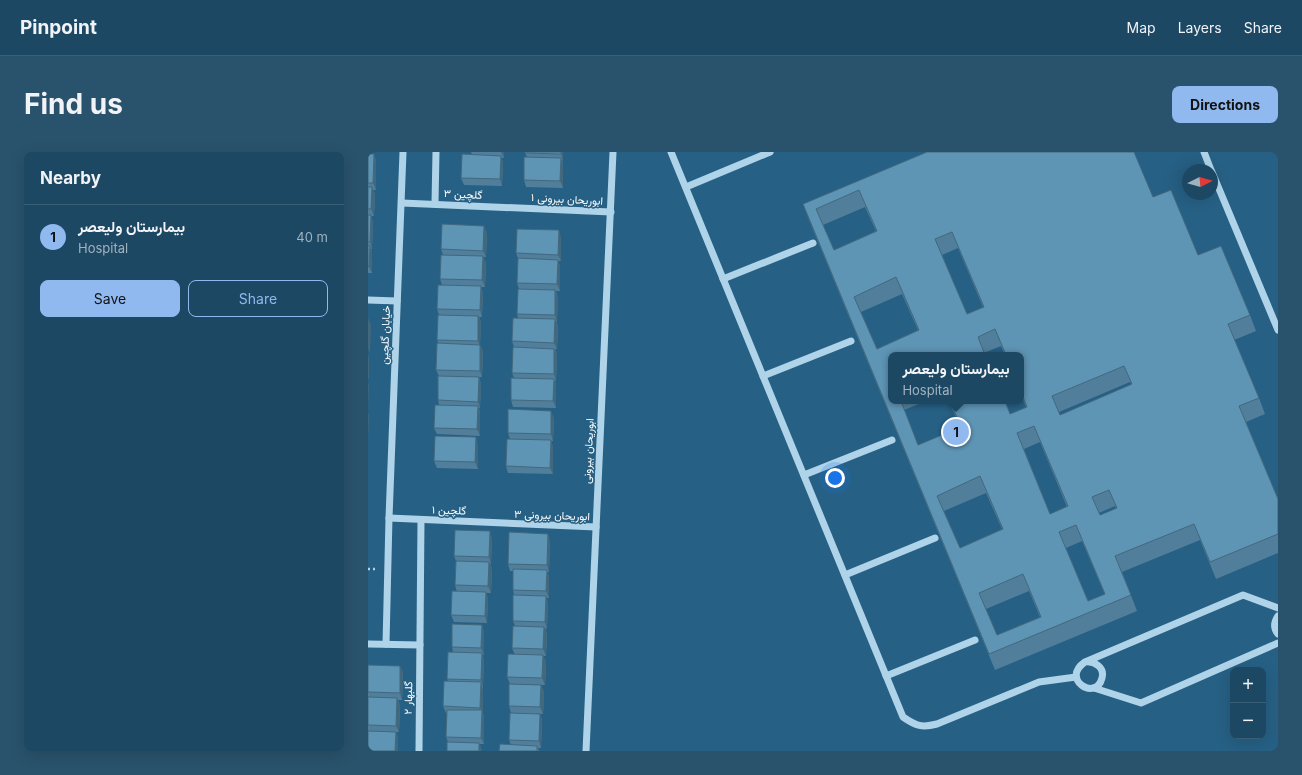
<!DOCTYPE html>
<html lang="en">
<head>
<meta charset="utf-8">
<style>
  body { margin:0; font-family:Inter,Vazirmatn,sans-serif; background:#29526c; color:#f1f3f6 }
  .controls { position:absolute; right:12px; bottom:12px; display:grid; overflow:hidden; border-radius:8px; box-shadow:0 4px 16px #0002 }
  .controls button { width:36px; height:36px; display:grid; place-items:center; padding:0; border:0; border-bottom:1px solid #3a6078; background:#1c4863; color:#f1f3f6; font:20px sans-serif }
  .compass { position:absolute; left:814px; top:12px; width:36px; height:36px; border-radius:50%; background:#1c4863; box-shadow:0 4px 16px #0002; rotate:84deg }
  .you { position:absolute; left:467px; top:326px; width:14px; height:14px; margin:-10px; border:3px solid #fff; border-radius:50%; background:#1a73e8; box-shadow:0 0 0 6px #1a73e833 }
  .badge { display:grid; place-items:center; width:26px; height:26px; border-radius:50%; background:#90b9f0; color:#111; font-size:13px; font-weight:700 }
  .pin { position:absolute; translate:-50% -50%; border:2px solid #fff; box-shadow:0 1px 4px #0006 }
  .popup { position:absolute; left:520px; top:200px; width:136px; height:52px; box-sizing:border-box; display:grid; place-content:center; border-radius:8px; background:#1c4863; filter:drop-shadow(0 1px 3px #0005); font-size:13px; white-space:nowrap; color:#a0b2be }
  .popup b { font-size:15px; color:#f1f3f6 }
  .popup::after { content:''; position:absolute; left:50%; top:100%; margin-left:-8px; border:8px solid transparent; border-top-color:#1c4863 }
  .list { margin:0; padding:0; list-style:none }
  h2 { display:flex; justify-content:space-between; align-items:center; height:52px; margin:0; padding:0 16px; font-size:17px }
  h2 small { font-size:13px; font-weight:400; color:#a0b2be }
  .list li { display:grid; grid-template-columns:26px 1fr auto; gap:12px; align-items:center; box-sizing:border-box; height:64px; padding:0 16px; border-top:1px solid #3a6078 }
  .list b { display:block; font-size:15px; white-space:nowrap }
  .list p { margin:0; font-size:13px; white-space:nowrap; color:#a0b2be }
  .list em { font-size:13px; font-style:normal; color:#a0b2be }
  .actions { display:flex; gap:8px; padding:12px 16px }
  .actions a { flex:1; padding:9px 0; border:1px solid #90b9f0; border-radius:8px; text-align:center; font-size:14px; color:#90b9f0 }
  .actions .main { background:#90b9f0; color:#111 }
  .map { position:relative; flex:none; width:910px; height:599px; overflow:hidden; border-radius:8px }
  header { display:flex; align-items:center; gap:24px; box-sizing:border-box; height:56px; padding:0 20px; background:#1c4863; border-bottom:1px solid #3a6078 }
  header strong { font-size:19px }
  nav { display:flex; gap:22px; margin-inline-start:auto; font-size:14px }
  .intro { display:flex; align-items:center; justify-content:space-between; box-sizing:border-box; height:96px; padding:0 24px }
  h1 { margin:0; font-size:28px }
  .button { padding:10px 18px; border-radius:8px; background:#90b9f0; color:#111; font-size:14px; font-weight:700 }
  main { display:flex; gap:24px; padding:0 24px }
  aside { flex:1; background:#1c4863; border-radius:8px; box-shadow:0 4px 16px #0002 }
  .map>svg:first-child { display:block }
</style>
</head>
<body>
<header>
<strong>Pinpoint</strong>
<nav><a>Map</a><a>Layers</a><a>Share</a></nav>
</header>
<div class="intro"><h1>Find us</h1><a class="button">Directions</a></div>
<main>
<aside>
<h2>Nearby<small></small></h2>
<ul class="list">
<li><span class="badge">1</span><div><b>بیمارستان ولیعصر</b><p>Hospital</p></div><em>40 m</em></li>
</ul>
<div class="actions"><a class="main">Save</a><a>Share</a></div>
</aside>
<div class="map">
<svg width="910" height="599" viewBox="0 0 910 599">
  <rect width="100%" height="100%" fill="#266084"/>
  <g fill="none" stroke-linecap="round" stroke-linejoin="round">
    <path stroke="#afd3e8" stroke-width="2.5" stroke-dasharray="2 3" stroke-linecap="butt" d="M0,417H7"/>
    <g stroke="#afd3e8" stroke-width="7">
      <path d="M303,0L535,565C548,574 554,576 569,572L671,530L708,525"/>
      <path d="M836,0L843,18"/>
      <path d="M844,20L910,178"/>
      <path d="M318,35L402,0"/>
      <path d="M34,51L243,60"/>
      <path d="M67,51L68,0"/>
      <path d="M355,127L445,91"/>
      <path d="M0,148L29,149"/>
      <path d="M395,224L483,189"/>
      <path d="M436,323L524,288"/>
      <path d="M21,366L228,375"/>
      <path d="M477,423L567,386"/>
      <path d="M910,464C906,470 905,476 910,482"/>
      <path d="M0,492L52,493"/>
      <path d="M18,492L21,366L35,0"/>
      <path d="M717,510C726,509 737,515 734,526C728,550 692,527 717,510L875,443L910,456"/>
      <path d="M518,524L607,488"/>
      <path d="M726,536L773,551L910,491"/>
      <path d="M51,599L53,368"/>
      <path d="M218,599L245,0"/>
    </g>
  </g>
  <g fill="#517f9b" fill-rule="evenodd">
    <path d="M103,0H136V6H133L135,10L134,34L96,33L93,26L104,3Z"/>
    <path d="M195,0V9L194,8L195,13V36L158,35L156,28L159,5L157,1Z"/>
    <path d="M559,0L785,45L830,103L882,163L888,179L866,188L891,246L897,262L878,270L910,347V401L848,427L832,388L754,420L769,459L627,518L441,68L435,52ZM497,55L508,79L466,98L455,73ZM590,96L615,155L599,162L574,103ZM534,142L550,178L509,197L493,160ZM633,194L637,203H653V242L658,255L642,262L637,249H581L592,276L550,293L536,258L558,249H523V203L616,201ZM762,230L764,233L692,263L691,260ZM672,290L699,355L682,362L656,297ZM618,341L634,377L592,396L576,359ZM747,354L748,356L732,363L731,361ZM714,389L737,443L720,449L698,396ZM661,439L672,465L629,483L618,457Z"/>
    <path d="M0,2L8,8V38H5L7,42L6,64H3L5,70L4,97H3L4,100V121H0Z"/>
    <path d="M119,81L118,105H115L118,111L117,135H113L115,141L114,165H111L113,170L112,193L115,199L114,225H111L113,232L112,256H111L112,261V284L69,282L66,276L71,253L70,248L71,224L68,218L71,192L69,188L71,163L69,157L74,133L72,127L75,103L73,97Z"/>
    <path d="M193,85V109H190L192,114V139H188L190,145L189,170H188L190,174L189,197H187L189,203L188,229H187L188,234V256L145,255L143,248L146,226L144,221L146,195L144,189L150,166L149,162L151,137L149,131L150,106L148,101Z"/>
    <path d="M186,266L185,289H183L185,295V322L140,321L138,314L142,287L140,281Z"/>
    <path d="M110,292V317L69,316L66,309Z"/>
    <path d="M124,386L123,412H122L124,417L123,441H118L120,447L119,471L86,470L83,463L89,440L87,433L88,409L86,404Z"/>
    <path d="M182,388L181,420H179L181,425V446H178L180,451L179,477L177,476L179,482L178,504H175L178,510L177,533L142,532L139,525L147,503L144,496L147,474L145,469L146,443L145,438V419H142L140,412Z"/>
    <path d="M116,479V503H114L116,507L115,535V561L116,565V592H112L113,599H79L80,590L78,585L79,561H78L75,554L80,529L79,527L85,500L84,495Z"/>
    <path d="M0,513L35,520L34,548H30L32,553L31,580H28L30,586V599H0Z"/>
    <path d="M173,533L176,540L175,562L150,561L172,562L174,568L173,596H170L171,599H131L143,593L141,588L143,561L141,554Z"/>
  </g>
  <g fill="#42687e">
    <path d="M133,0H136V6Z"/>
    <path d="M193,0H195V9L193,2Z"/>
    <path d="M6,2L8,8V38L5,31Z"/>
    <path d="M133,4L135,10L134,34L132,27Z"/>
    <path d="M193,6L195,13V36L192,29Z"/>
    <path d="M4,35L7,42L6,64L3,57Z"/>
    <path d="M3,63L5,70L4,97L2,90Z"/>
    <path d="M116,74L119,81L118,105L115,99Z"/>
    <path d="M191,78L193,85V109L190,103Z"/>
    <path d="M2,94L4,100V121L1,115Z"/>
    <path d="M115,104L118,111L117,135L114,128Z"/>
    <path d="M190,108L192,114V139L189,132Z"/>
    <path d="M113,134L115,141L114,165L112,158Z"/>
    <path d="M187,138L190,145L189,170L187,163Z"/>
    <path d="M110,164L113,170L112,196L110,189Z"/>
    <path d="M0,166L3,173L2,201L0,197Z"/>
    <path d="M187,167L190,174L189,197L186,191Z"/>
    <path d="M112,193L115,199L114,225L112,219Z"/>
    <path d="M186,197L189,203L188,229L186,222Z"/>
    <path d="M0,202L1,206V227L0,226Z"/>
    <path d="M111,225L113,232L112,256L110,250Z"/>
    <path d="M186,227L188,234V256L185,249Z"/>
    <path d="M0,232L1,233L0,257Z"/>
    <path d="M110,254L112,261V284L109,277Z"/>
    <path d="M183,259L186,266L185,289L183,282Z"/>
    <path d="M0,261L1,264L0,289Z"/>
    <path d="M108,285L110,292V317L107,310Z"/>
    <path d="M183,288L185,295V322L182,316Z"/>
    <path d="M122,379L124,386L123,412L121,405Z"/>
    <path d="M180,382L182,388L181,420L179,413Z"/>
    <path d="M121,410L124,417L123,441L120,434Z"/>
    <path d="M179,418L181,425V446L178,439Z"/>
    <path d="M118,440L120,447L119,471L117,464Z"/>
    <path d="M178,444L180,451L179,477L177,470Z"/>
    <path d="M114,473L116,479V503L113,496Z"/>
    <path d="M176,475L179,482L178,504L175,497Z"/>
    <path d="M114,501L116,507L115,535L113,528Z"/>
    <path d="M175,503L178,510L177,533L174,526Z"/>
    <path d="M32,514L35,520L34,548L32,541Z"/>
    <path d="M113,530L115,537V561L116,565V592L113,586L114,560L112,556Z"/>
    <path d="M173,533L176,540L175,562L172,555Z"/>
    <path d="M29,546L32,553L31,580L28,574Z"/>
    <path d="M172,562L174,568L173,596L171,589Z"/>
    <path d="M28,580L30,586V599H27Z"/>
    <path d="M111,591L114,598L113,599H111Z"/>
  </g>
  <g fill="#5e94b4" stroke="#42687e" fill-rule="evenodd">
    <path d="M157,0H193V2L157,1Z"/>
    <path d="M559,0H766L785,45L803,38L830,103L853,94L882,163L860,172L891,246L871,254L910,347V382L842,410L826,372L747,404L763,443L621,502L435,52ZM491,38L509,79L466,98L448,57ZM584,80L616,155L599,162L567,87ZM528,125L551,178L509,197L486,145ZM627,177L638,203H653V240L659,255L642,262L637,249H582L593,275L550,293L533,249H523V203H617L610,185ZM756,214L764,232L692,263L684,244ZM666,274L700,354L682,362L649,281ZM612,324L635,377L592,396L569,344ZM741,338L749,356L732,363L724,345ZM708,373L737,442L720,449L691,380ZM655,422L673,465L629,483L611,441Z"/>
    <path d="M0,2H6L5,31H0Z"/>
    <path d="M94,2L133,4L132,27L93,26Z"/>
    <path d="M156,5L193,6L192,29L156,28Z"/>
    <path d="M0,35H4L3,57H0Z"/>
    <path d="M0,63H3L2,90H0Z"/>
    <path d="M74,72L116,74L115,99L73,97Z"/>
    <path d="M149,77L191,78L190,103L148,101Z"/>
    <path d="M0,93L2,94L1,115L0,114Z"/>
    <path d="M73,103L115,104L114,128L72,127Z"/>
    <path d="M150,106L190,108L189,132L149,131Z"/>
    <path d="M70,133L113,134L112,158L69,157Z"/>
    <path d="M150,137L187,138V163L149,162Z"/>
    <path d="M70,163L110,164V189L69,188Z"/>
    <path d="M145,166L187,167L186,191L144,189Z"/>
    <path d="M69,191L112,193V219L68,218Z"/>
    <path d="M145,195L186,197V222L144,221Z"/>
    <path d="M70,224L111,225L110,250L70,248Z"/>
    <path d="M143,226L186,227L185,249L143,248Z"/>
    <path d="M67,253L110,254L109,277L66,276Z"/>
    <path d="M140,257L183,259V282L140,281Z"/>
    <path d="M67,284L108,285L107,310L66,309Z"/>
    <path d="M139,287L183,288L182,316L138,314Z"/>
    <path d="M87,378L122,379L121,405L86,404Z"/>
    <path d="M141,380L180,382L179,413L140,412Z"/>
    <path d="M88,409L121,410L120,434L87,433Z"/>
    <path d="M145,417L179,418L178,439L145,438Z"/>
    <path d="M84,439L118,440L117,464L83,463Z"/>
    <path d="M145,443L178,444L177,470L145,469Z"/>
    <path d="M84,472L114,473L113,496L84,495Z"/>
    <path d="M145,474L176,475L175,497L144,496Z"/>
    <path d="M80,500L114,501L113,528L79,527Z"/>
    <path d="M140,502L175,503L174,526L139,525Z"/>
    <path d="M0,513L32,514V541L0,540Z"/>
    <path d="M76,529L113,530L112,556L75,554Z"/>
    <path d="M141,532L173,533L172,555L141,554Z"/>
    <path d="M0,545L29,546L28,574L0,573Z"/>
    <path d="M79,558H114L113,586L78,585Z"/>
    <path d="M142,561L172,562L171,589L141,588Z"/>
    <path d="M0,579L28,580L27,599H0Z"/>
    <path d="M79,590L111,591V599H79Z"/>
    <path d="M132,592L169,594V599H131Z"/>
  </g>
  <g text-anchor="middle" stroke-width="3" stroke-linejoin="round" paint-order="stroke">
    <g font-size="11" fill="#fff" stroke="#266084">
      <text transform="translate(95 42) rotate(3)" y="4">گلچین ۳</text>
      <text transform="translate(199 47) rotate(3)" y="4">ابوریحان بیرونی ۱</text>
      <text transform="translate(17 183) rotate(-88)" y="4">خیابان گلچین</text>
      <text transform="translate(220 299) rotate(-87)" y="4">ابوریحان بیرونی</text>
      <text transform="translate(81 358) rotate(2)" y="4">گلچین ۱</text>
      <text transform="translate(184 363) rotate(2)" y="4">ابوریحان بیرونی ۳</text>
      <text transform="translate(40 546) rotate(-89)" y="4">گلبهار ۲</text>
    </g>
  </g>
</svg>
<div class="controls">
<button>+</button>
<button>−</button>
</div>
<svg class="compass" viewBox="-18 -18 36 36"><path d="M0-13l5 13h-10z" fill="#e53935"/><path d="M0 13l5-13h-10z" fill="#a0b2be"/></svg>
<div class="you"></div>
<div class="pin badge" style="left:588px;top:280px">1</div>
<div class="popup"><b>بیمارستان ولیعصر</b>Hospital</div>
</div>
</main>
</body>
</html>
